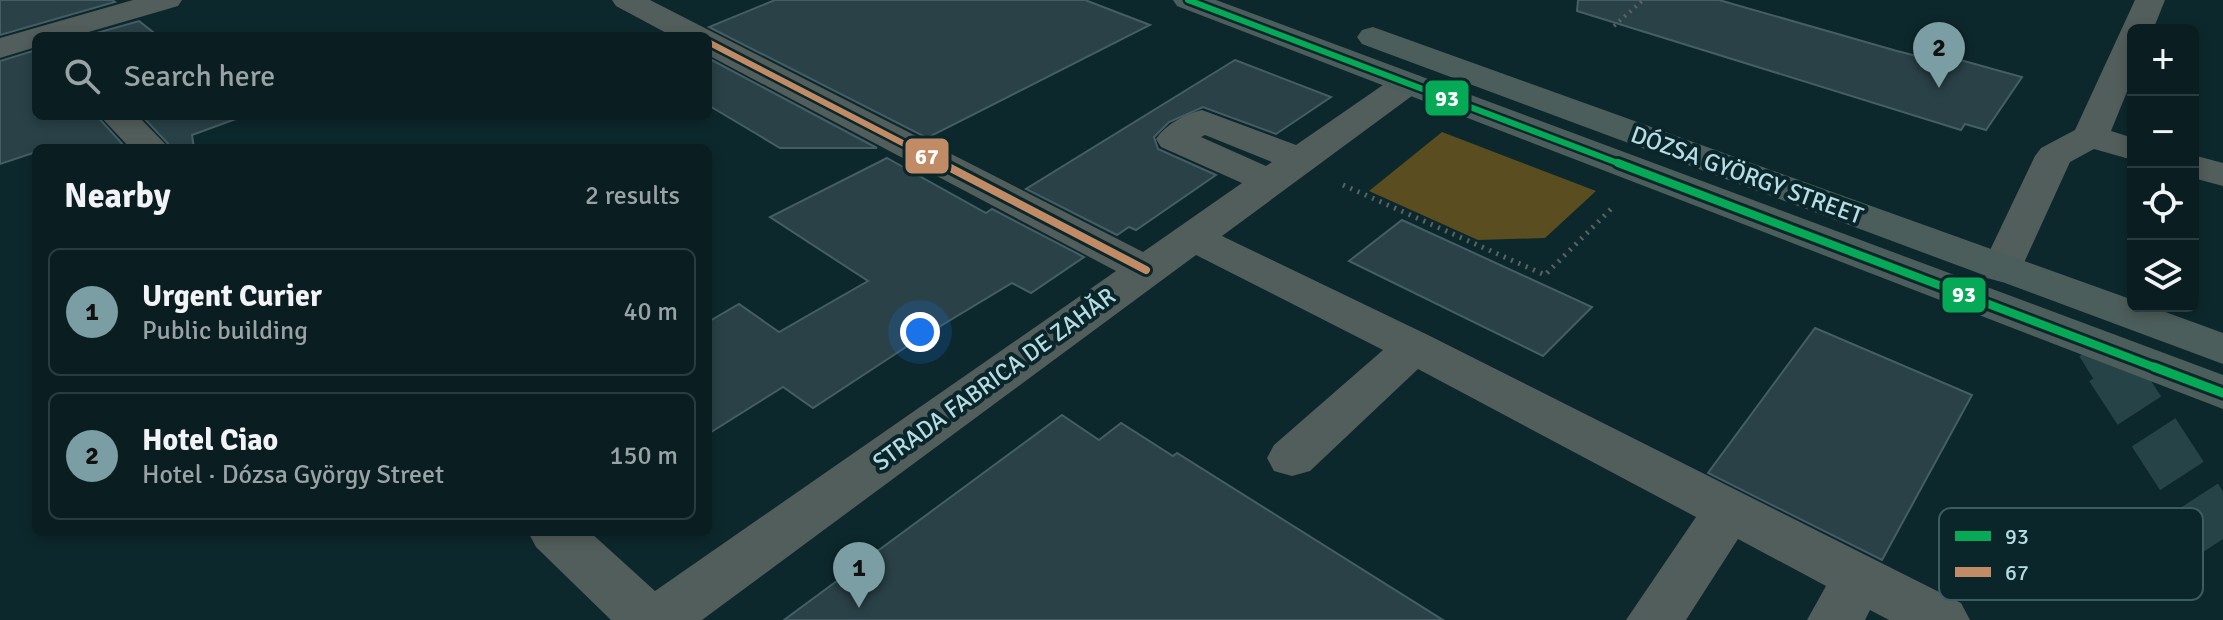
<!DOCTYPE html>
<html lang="en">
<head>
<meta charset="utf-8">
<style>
  body { margin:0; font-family:Signika,sans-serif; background:#13272a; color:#f1f3f6 }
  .controls { position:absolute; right:24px; top:24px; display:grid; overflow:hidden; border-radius:12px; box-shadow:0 4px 12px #0003 }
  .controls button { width:72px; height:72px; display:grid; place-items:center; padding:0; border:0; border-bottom:2px solid #2a3c3f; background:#0a1e21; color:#f1f3f6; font:40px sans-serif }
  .you { position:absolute; left:920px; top:332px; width:28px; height:28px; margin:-20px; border:6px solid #fff; border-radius:50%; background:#1a73e8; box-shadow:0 0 0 12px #1a73e833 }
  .badge { display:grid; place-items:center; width:52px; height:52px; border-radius:50%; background:#7b9ea4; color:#111; font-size:26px; font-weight:700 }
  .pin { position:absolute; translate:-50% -66px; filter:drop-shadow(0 2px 4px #0008) }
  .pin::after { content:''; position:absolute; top:42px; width:28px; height:24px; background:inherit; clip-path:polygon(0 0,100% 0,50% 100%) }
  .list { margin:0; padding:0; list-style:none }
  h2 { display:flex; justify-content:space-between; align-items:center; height:104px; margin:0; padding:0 32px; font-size:34px }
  h2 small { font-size:26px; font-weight:400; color:#99a2a5 }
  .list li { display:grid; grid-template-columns:52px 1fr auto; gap:24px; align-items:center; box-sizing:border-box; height:128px; margin:0 16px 16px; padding:0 16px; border:2px solid #2a3c3f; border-radius:12px }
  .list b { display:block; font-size:30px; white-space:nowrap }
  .list p { margin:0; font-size:26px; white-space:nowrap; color:#99a2a5 }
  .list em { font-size:26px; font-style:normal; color:#99a2a5 }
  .icon { flex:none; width:44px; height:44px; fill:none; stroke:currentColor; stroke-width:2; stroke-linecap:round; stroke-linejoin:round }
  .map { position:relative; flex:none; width:2223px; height:620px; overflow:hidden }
  .search { position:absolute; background:#0a1e21; box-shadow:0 4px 12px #0003; left:32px; top:32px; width:680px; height:88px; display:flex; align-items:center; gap:20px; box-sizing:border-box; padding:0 28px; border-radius:12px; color:#99a2a5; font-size:30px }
  .panel { position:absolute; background:#0a1e21; box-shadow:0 4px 12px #0003; left:32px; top:144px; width:680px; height:392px; border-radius:12px }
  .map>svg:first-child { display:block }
</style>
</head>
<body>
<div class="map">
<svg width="2223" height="620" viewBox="0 0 2223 620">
  <rect width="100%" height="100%" fill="#0d282c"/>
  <path fill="#5a4d1f" d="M1442,132L1596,191L1545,238L1478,240L1369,191Z"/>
  <g fill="#294147" stroke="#455e66" stroke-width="2">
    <path d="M0,0H112L115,2L0,35Z"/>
    <path d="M775,0H1085L1150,25L927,138L709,27Z"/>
    <path d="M1578,0H1719L1897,51L1949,64L1953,58L2022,77L1986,130L1965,124L1961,130L1577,11Z"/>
    <path d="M139,21L158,36H86Z"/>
    <path d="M36,50V116H97L126,148H36V152L0,164V61Z"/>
    <path d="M708,58L877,148H780L708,105Z"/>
    <path d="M1235,60L1331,97L1276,134L1203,107L1169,122L1154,137L1158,149L1216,175L1136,230L1129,227L1117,235L1026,189Z"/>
    <path d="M142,116H244L192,135L194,148H172Z"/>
    <path d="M887,158L986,213L992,209L1084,257L1031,293L1012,283L909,345L813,408L783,387L708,434V322L739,304L779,332L868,281L770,217Z"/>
    <path d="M1402,220L1592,307L1543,356L1349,261Z"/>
    <path d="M1815,328L1972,395L1882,560L1708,473Z"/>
    <path d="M1062,415L1099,440L1121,423L1173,456L1177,453L1443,620H784Z"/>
  </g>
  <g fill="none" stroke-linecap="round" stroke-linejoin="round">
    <path stroke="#264348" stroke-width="42" stroke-dasharray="42 21" stroke-linecap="butt" d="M2097,345L2112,369"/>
    <path stroke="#264348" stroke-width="52" stroke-dasharray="52 26" stroke-linecap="butt" d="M2111,367L2223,539"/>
    <path stroke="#586462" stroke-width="4" stroke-dasharray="2 5" stroke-linecap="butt" d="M1614,26L1643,0"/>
    <path stroke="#586462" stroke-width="5" stroke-dasharray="2 6" stroke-linecap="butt" d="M1343,185L1545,275L1613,207"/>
    <g fill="#525e5b" fill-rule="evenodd">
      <path d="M133,0H182L178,6L75,36H36V47L0,58V38Z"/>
      <path d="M612,0H650L1143,252L1242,183L1161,147L1156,139C1166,124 1185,114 1202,110L1296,145L1396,76L1408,73L1420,76L1425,83L1420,90L1222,236L1430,336L1961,603L1970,620H1889L1870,610L1865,620H1807L1826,586L1738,539L1686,620H1626L1696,517L1418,369L1310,471L1292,476L1274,471L1267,458L1274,445L1383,350L1196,255L702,620H611L536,547L528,532H590L655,591L1116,271L708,55V36H672L616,6ZM1205,135L1272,162L1266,166L1201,137Z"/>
      <path d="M2135,0H2165L2153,30H2133V77L2111,131L2133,138V160L2094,149L2070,162L2017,278L2002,282L1987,278L1981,269L2035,156L2041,148L2075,130Z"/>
      <path d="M100,116H138L169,148H130Z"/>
      <path d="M2193,155L2223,163V186L2193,178Z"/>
    </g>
    <g fill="#4c5e5b" fill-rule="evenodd">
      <path d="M1173,0H1216L2223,375V409L1177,6Z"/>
      <path d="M1373,27L2133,300V306H2149L2223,333V364L1362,44L1357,37L1362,30Z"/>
    </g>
    <g stroke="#0b262b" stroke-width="11">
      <path id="bus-1-far2" d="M1188,0L1623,165"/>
    </g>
    <g stroke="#0b262b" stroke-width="14">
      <path id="bus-1-far1" d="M1618,163L2159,369"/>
    </g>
    <g stroke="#0b262b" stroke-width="15">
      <path id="bus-1" d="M2154,367L2223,393"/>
    </g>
    <g stroke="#0b262b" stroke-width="11">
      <path id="bus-2-far1" d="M708,42L945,165"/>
    </g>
    <g stroke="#0b262b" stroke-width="14">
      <path id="bus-2" d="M941,163L1146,270"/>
    </g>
    <use href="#bus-1-far2" stroke="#06aa56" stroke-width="6"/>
    <use href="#bus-1-far1" stroke="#06aa56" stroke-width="8"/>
    <use href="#bus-1" stroke="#06aa56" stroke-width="9"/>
    <use href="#bus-2-far1" stroke="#c18c65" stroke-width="6"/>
    <use href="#bus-2" stroke="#c18c65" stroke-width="8"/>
  </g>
  <g text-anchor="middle" stroke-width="8" stroke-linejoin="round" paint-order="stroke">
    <g font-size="24" fill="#b6dde4" stroke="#0b262b">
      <text transform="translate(1747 175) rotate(20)" y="8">DÓZSA GYÖRGY STREET</text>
      <text transform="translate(994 379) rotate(-36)" y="8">STRADA FABRICA DE ZAHĂR</text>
    </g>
  </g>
  <rect x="1939" y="508" width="264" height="92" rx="12" fill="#0b262b" stroke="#3e5d62" stroke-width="2"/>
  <rect x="1955" y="531" width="36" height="10" fill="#06aa56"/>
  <rect x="1955" y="567" width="36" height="10" fill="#c18c65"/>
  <g font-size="22" fill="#b6dde4">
    <text x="2005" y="544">93</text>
    <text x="2005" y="580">67</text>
  </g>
  <g stroke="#0b262b" stroke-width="3">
    <rect x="1424" y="79" width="46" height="38" rx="8" fill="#06aa56"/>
    <rect x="904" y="137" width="46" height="38" rx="8" fill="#c18c65"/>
    <rect x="1941" y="276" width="46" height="38" rx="8" fill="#06aa56"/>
  </g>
  <g font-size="22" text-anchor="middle" font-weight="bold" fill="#fff">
    <text x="1447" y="106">93</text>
    <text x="927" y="164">67</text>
    <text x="1964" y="302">93</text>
  </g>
</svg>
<div class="controls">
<button>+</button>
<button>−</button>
<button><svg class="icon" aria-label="locate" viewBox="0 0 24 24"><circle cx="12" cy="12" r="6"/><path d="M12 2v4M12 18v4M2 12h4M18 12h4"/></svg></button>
<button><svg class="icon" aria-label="layers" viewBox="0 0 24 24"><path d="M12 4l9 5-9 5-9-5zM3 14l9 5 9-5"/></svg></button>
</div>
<div class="you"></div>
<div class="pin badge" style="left:859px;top:608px">1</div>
<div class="pin badge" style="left:1939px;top:88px">2</div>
<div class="search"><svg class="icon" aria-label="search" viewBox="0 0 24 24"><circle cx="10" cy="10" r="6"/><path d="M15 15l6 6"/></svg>Search here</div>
<section class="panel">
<h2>Nearby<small>2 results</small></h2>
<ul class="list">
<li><span class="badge">1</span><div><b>Urgent Curier</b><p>Public building</p></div><em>40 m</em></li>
<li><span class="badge">2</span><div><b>Hotel Ciao</b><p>Hotel · Dózsa György Street</p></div><em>150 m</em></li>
</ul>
</section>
</div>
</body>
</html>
